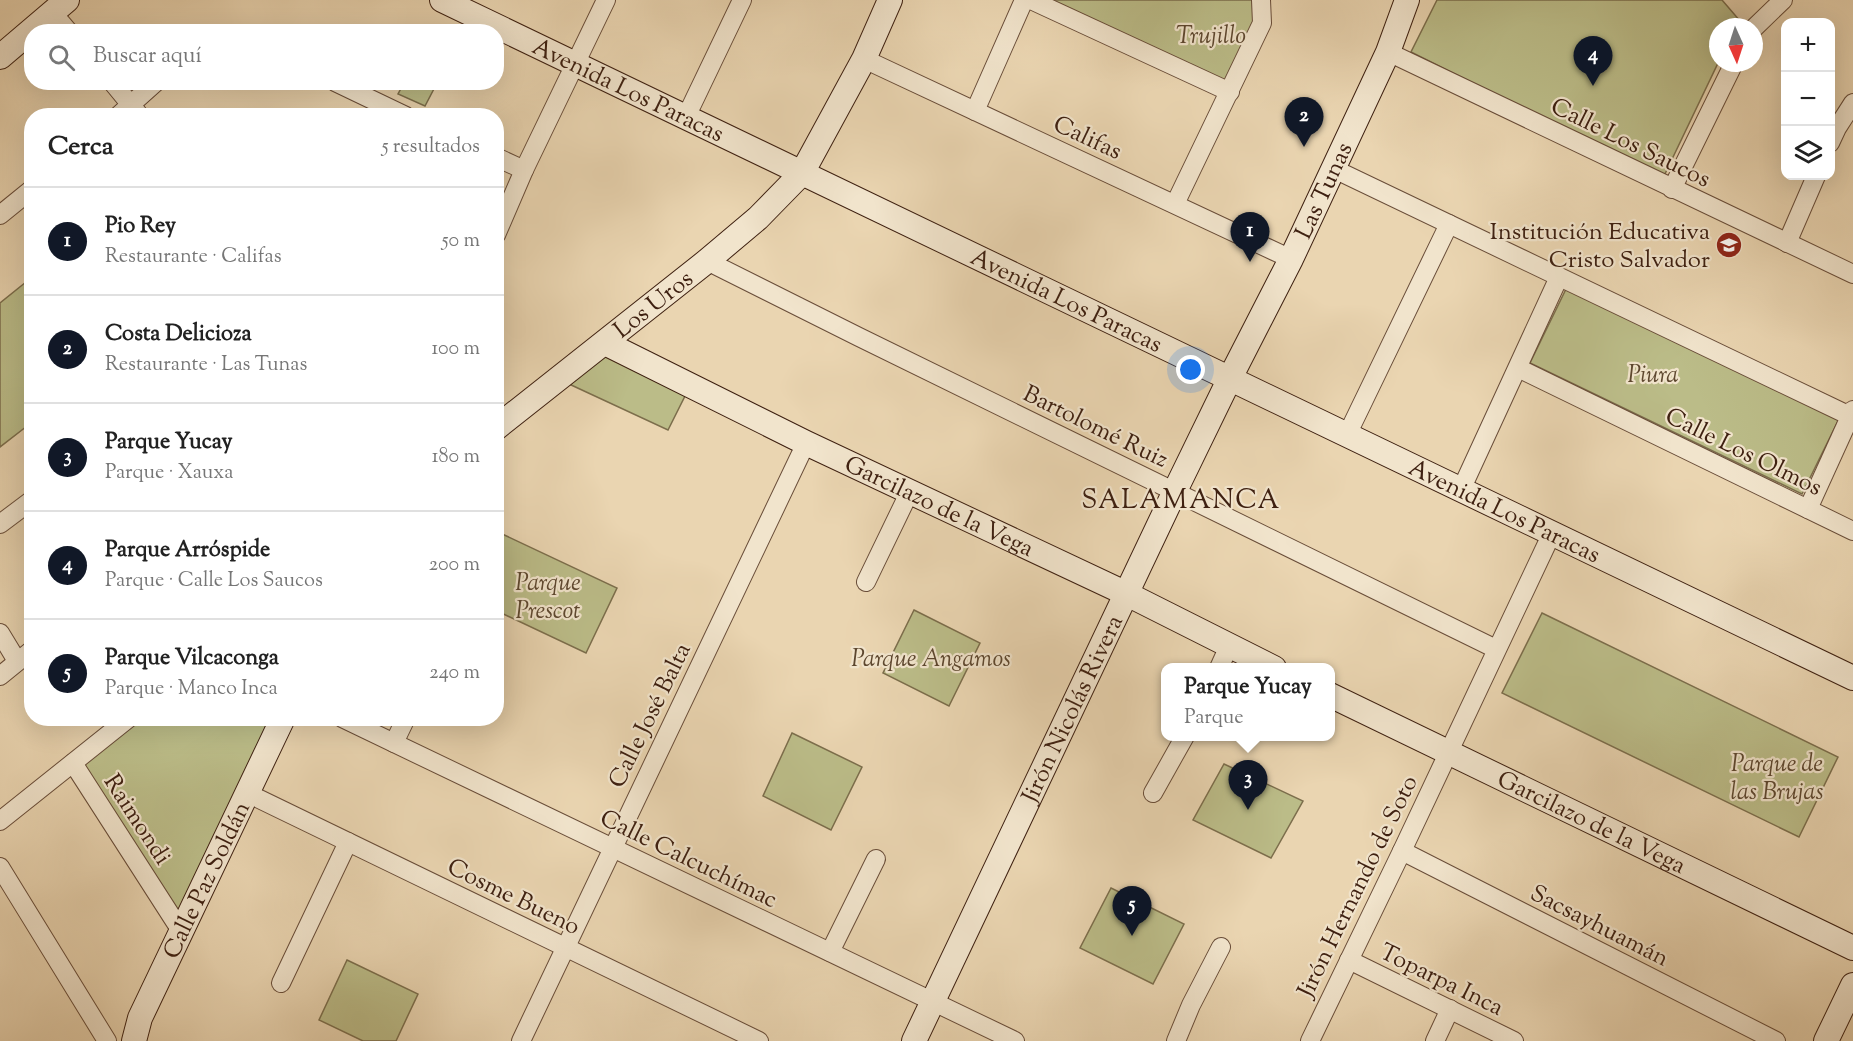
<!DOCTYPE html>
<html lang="es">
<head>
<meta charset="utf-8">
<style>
  body { margin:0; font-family:"Sorts Mill Goudy",serif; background:#f2f2f2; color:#222 }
  .controls { position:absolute; right:18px; top:18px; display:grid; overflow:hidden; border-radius:12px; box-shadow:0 6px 24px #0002 }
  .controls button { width:54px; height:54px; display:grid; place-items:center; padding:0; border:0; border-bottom:2px solid #e0e0e0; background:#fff; color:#222; font:30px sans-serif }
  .compass { position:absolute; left:1709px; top:18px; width:54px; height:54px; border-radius:50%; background:#fff; box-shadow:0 6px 24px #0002; rotate:177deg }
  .you { position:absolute; left:1191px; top:370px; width:21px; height:21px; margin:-15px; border:4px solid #fff; border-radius:50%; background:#1a73e8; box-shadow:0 0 0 9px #1a73e833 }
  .badge { display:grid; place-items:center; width:39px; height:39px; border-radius:50%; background:#111827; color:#fff; font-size:20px; font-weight:700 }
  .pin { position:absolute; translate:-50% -50px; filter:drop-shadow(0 2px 3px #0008) }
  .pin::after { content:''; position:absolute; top:32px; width:21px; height:18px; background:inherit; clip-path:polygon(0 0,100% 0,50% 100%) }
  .popup { position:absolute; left:1161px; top:663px; width:174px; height:78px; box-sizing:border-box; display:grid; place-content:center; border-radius:12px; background:#fff; filter:drop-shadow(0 2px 4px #0005); font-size:20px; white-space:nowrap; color:#767676 }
  .popup b { font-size:22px; color:#222 }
  .popup::after { content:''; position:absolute; left:50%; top:100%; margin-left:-12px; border:12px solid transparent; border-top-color:#fff }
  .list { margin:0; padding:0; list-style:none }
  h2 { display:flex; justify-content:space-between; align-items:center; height:78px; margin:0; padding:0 24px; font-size:26px }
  h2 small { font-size:20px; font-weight:400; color:#767676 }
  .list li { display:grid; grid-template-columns:39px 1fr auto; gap:18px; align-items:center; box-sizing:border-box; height:108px; padding:0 24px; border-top:2px solid #e0e0e0 }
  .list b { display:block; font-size:22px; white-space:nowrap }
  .list p { margin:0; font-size:20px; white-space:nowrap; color:#767676 }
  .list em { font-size:20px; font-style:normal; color:#767676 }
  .icon { flex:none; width:33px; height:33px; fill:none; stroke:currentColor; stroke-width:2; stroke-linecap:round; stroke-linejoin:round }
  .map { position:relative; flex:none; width:1853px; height:1041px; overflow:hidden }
  .search { position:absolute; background:#fff; box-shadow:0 6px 24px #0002; left:24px; top:24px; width:480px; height:66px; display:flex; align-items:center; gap:15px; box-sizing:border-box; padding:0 21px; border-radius:24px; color:#767676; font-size:22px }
  .panel { position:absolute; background:#fff; box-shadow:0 6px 24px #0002; left:24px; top:108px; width:480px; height:618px; border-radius:24px }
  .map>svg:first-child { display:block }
</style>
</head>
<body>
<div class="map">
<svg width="1853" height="1041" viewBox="0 0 1853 1041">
  <rect width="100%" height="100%" fill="#ead5b1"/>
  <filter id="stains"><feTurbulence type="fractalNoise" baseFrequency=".00333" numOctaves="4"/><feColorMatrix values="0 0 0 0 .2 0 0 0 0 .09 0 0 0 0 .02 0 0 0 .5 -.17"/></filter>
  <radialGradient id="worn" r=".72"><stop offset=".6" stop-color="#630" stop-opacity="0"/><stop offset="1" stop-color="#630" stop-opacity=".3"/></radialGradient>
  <g fill="#bbbc88" stroke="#7c6e4c" stroke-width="1.5">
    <path d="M1051,0H1255L1257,22L1228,82Z"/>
    <path d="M1437,0H1722L1741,22L1738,27H1718V63L1663,178L1411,52Z"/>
    <path d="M404,83V82L437,83L425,106L398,94Z"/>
    <path d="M31,278V423L0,447V303Z"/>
    <path d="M1568,285L1840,417L1802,494L1530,363Z"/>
    <path d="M610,356L687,392L668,430L569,384L601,358Z"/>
    <path d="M500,533L617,588L586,653L497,611L496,540Z"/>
    <path d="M914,610L980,643L949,706L883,673Z"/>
    <path d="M1542,613L1838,757L1799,837L1502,693Z"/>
    <path d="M142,719H276L181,920L82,765Z"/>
    <path d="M792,733L862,767L831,830L763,796Z"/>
    <path d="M1224,764L1303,801L1271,858L1193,820Z"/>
    <path d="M1111,888L1184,924L1153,984L1080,948Z"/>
    <path d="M347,960L418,994L396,1041H363L319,1020Z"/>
  </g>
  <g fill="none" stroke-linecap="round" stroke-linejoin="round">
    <g stroke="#694d39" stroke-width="20">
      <g id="street">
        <path d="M1031,0L1230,92"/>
        <path d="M52,12L69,32"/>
        <path d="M1754,28L1783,0"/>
        <path d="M1388,52L1853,274"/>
        <path d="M864,59L1291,259"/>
        <path d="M112,82L140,116"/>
        <path d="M335,82L406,116"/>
        <path d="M975,111L1024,0"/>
        <path d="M118,116L156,82"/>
        <path d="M686,117L742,0"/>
        <path d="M1830,143L1837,128L1853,103"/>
        <path d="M496,157L524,170"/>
        <path d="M1334,169L1850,416"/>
        <path d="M1672,189L1734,63"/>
        <path d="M1175,204L1262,23L1261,0"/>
        <path d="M0,215L32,189"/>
        <path d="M496,235L524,170L606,0"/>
        <path d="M1787,243L1816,176"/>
        <path d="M707,261L859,337L1496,649"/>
        <path d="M1518,368L1853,531"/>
        <path d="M1347,435L1449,224"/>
        <path d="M1461,490L1559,277"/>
        <path d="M1808,509L1853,410"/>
        <path d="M0,524L32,500"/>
        <path d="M866,582L909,493"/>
        <path d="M0,633L17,661"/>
        <path d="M1219,668L1229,646"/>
        <path d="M0,676L32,650"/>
        <path d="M342,718L1015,1041"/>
        <path d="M394,743L406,718"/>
        <path d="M73,763L181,931"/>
        <path d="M247,793L759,1041"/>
        <path d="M1153,793L1185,736"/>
        <path d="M0,821L129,718"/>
        <path d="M1402,851L1776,1041"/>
        <path d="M0,867L107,1041"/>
        <path d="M830,952L876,859"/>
        <path d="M1349,960L1514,1041"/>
        <path d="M281,983L348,842"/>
        <path d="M521,1041L806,443"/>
        <path d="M1176,1041L1191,1005L1221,947"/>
        <path d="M1310,1041L1402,851L1552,533"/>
        <path d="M1435,1041L1450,1009"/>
      </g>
    </g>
    <g stroke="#3e2011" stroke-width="26">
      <g id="secondary">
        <path id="s1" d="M442,0L1853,678"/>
        <path d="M0,57L67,0"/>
        <path id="s2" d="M605,343L806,443L1127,594L1274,668"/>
        <path id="s3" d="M496,428L707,261L758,218L802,173L864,59L890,0"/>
        <path id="s4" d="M1330,695L1853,948"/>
        <path id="s5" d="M134,1041L140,1018L283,718"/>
        <path id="s6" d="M914,1041L1175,491L1230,378L1291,259L1388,52L1407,0"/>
        <path d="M1826,1041L1853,985"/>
      </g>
    </g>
    <use href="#street" stroke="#f1e4cc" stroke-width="18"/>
    <use href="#secondary" stroke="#f1e4cc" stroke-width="24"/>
  </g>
  <defs>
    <g id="school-disc" transform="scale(1.35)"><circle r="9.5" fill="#8f2418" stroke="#f1e4cc"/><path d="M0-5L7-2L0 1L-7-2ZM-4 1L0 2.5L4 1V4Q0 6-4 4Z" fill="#fff"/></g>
  </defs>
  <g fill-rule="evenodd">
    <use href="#school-disc" x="1729" y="245"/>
  </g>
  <g text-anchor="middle" stroke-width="4.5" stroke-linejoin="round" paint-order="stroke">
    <g font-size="24" font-style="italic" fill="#5d472f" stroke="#f1e4cc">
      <text x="1211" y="43">Trujillo</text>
      <text x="1653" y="382">Piura</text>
      <text x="548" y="590">Parque<tspan x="548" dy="28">Prescot</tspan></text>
      <text x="931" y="666">Parque Angamos</text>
      <text x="1777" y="771">Parque de<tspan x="1777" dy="28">las Brujas</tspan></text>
    </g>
    <g font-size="24" fill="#3e2011" stroke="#f1e4cc">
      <text dy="8" stroke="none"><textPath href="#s1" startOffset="207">Avenida Los Paracas</textPath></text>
      <text transform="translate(1088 137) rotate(25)" y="8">Califas</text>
      <text transform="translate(1631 142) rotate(26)" y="8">Calle Los Saucos</text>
      <text dy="8" stroke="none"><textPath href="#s6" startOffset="944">Las Tunas</textPath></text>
      <text dy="8" stroke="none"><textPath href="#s1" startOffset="693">Avenida Los Paracas</textPath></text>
      <text dy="8" stroke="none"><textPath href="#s3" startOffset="200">Los Uros</textPath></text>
      <text transform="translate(1096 426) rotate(26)" y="8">Bartolomé Ruiz</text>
      <text transform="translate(1744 451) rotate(26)" y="8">Calle Los Olmos</text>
      <text dy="8" stroke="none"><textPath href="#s2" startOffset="372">Garcilazo de la Vega</textPath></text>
      <text dy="8" stroke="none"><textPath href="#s1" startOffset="1179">Avenida Los Paracas</textPath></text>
      <text dy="8" stroke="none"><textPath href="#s6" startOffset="368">Jirón Nicolás Rivera</textPath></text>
      <text transform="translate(649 715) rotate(-64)" y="8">Calle José Balta</text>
      <text transform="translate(138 819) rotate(57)" y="8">Raimondi</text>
      <text dy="8" stroke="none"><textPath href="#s4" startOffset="291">Garcilazo de la Vega</textPath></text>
      <text transform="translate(689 858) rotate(26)" y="8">Calle Calcuchímac</text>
      <text dy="8" stroke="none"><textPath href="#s5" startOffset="177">Calle Paz Soldán</textPath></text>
      <text transform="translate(1357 886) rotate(-64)" y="8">Jirón Hernando de Soto</text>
      <text transform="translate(514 896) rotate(26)" y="8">Cosme Bueno</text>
      <text transform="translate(1600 925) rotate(27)" y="8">Sacsayhuamán</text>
      <text transform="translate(1442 979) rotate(26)" y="8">Toparpa Inca</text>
    </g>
    <g font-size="24" fill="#3e2011" stroke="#f1e4cc" text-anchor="end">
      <text x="1710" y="239">Institución Educativa<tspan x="1710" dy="28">Cristo Salvador</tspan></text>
    </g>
    <g font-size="27" letter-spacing="1.5" fill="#3e2011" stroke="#f1e4cc">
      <text x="1181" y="508">SALAMANCA</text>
    </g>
  </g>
  <rect width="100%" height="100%" filter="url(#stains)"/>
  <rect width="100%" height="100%" fill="url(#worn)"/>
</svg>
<div class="controls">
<button>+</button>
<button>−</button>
<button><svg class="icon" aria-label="layers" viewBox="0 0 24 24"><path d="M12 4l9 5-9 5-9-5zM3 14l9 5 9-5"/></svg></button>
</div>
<svg class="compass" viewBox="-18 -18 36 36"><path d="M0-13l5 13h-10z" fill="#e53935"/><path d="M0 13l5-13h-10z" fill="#767676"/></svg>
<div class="you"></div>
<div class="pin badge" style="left:1250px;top:262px">1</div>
<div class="pin badge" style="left:1304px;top:147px">2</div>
<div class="pin badge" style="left:1248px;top:810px">3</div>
<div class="popup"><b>Parque Yucay</b>Parque</div>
<div class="pin badge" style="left:1593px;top:86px">4</div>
<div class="pin badge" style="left:1132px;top:936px">5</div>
<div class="search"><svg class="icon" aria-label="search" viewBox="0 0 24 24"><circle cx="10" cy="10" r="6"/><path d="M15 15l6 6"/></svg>Buscar aquí</div>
<section class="panel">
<h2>Cerca<small>5 resultados</small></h2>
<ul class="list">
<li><span class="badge">1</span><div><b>Pio Rey</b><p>Restaurante · Califas</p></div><em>50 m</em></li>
<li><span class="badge">2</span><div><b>Costa Delicioza</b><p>Restaurante · Las Tunas</p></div><em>100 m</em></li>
<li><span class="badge">3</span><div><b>Parque Yucay</b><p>Parque · Xauxa</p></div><em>180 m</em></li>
<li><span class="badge">4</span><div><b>Parque Arróspide</b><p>Parque · Calle Los Saucos</p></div><em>200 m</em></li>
<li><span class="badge">5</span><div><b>Parque Vilcaconga</b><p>Parque · Manco Inca</p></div><em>240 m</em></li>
</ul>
</section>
</div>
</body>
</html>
